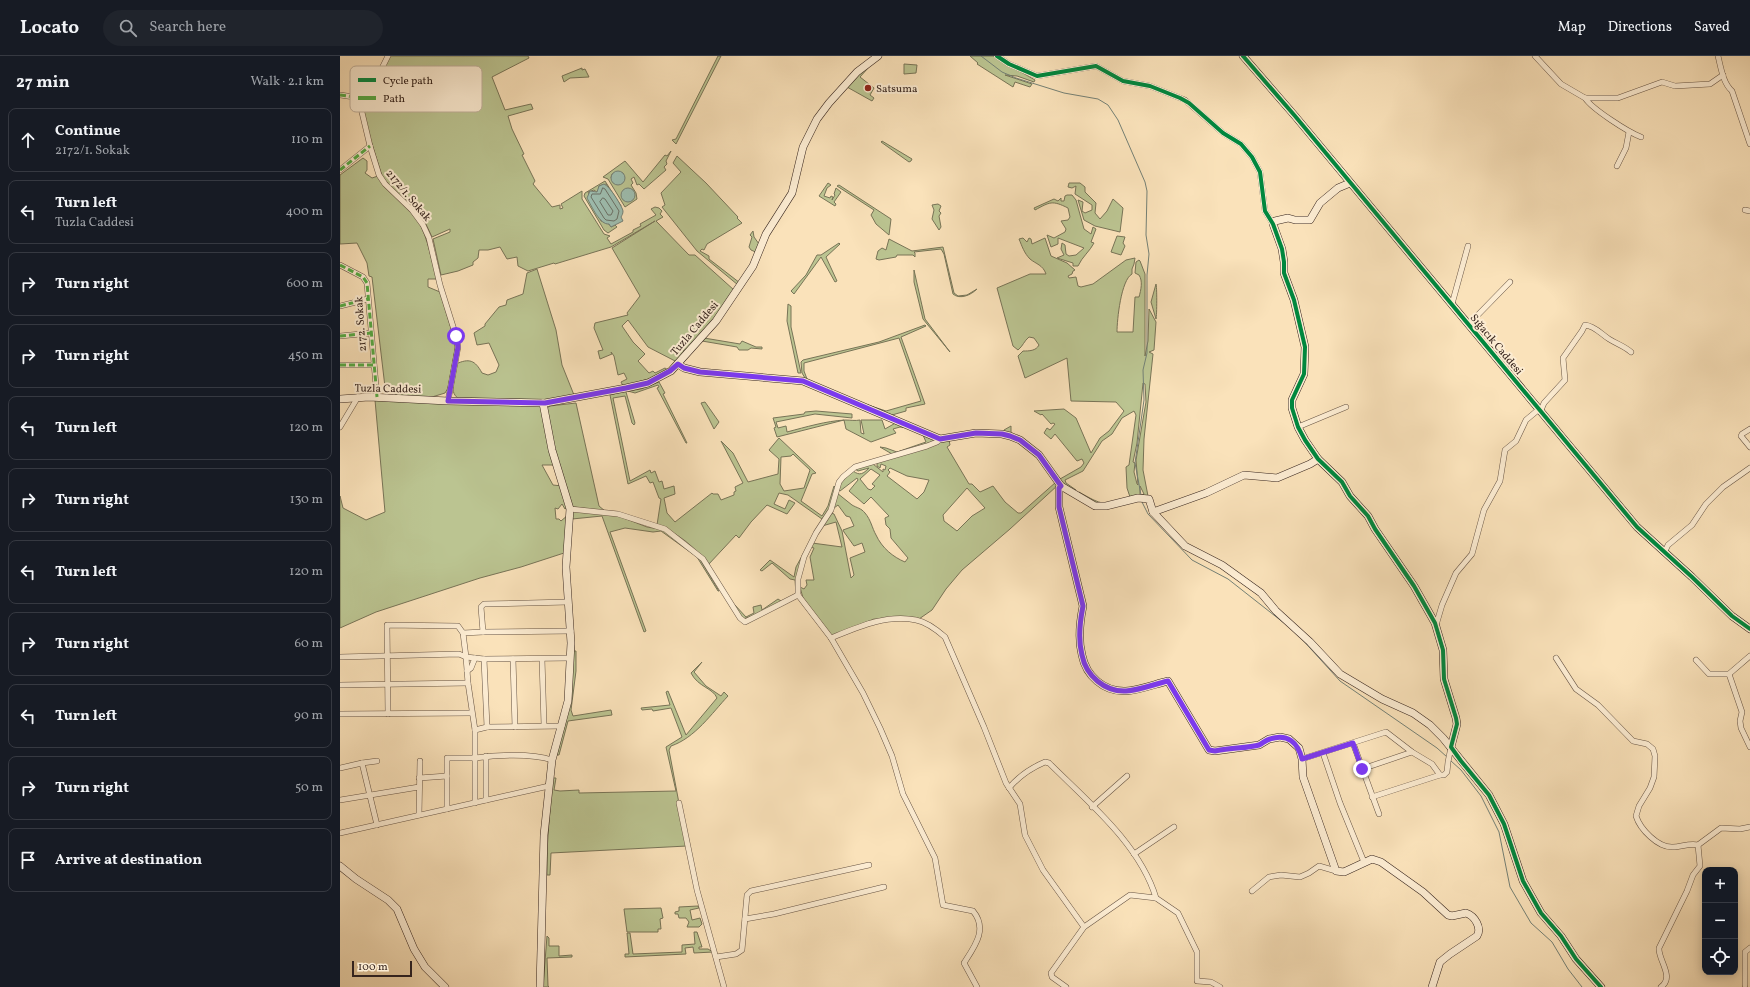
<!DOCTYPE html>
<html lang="en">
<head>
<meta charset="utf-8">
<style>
  body { margin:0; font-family:Vollkorn,serif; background:#20242c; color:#f1f3f6 }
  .controls { position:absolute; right:12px; bottom:12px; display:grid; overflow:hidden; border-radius:8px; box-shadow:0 2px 10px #0003 }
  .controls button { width:36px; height:36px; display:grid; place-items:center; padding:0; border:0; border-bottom:1px solid #363941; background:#171b24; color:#f1f3f6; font:20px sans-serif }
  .scale { position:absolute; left:12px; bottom:10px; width:60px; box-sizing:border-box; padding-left:4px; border:2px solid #36241d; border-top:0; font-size:11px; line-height:14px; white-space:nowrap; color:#36241d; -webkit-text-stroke:3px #fcecd2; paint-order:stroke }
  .stop { position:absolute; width:12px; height:12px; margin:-9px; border:3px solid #7c3aed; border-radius:50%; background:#fff }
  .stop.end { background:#7c3aed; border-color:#fff; box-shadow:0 1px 4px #0008 }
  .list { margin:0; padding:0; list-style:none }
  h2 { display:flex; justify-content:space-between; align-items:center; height:52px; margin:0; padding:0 16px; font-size:17px }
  h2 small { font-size:13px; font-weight:400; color:#9ea1a6 }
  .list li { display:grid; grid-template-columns:26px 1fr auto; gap:12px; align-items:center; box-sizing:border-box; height:64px; margin:0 8px 8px; padding:0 8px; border:1px solid #363941; border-radius:8px }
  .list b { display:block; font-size:15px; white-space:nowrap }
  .list p { margin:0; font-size:13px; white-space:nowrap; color:#9ea1a6 }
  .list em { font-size:13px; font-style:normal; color:#9ea1a6 }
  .icon { flex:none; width:22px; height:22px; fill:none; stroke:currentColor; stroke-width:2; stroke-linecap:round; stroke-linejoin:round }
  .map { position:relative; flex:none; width:1410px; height:931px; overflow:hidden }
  header { display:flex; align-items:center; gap:24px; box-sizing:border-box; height:56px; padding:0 20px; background:#171b24; border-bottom:1px solid #363941 }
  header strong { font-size:19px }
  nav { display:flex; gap:22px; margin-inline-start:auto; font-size:14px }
  .search { width:280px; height:36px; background:#20242c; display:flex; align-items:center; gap:10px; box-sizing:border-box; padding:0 14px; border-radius:22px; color:#9ea1a6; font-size:15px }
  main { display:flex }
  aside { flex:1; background:#171b24 }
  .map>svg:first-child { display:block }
</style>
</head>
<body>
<header>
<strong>Locato</strong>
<div class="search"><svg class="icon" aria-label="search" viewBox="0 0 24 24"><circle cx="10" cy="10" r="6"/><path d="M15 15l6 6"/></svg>Search here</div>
<nav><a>Map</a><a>Directions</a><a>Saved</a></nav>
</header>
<main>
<aside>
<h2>27 min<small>Walk · 2.1 km</small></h2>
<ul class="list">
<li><svg class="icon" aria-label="ahead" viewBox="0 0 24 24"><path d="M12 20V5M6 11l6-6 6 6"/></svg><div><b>Continue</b><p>2172/1. Sokak</p></div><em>110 m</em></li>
<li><svg class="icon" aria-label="left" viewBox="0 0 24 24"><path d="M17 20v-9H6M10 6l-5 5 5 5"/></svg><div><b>Turn left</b><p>Tuzla Caddesi</p></div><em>400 m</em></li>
<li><svg class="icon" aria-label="right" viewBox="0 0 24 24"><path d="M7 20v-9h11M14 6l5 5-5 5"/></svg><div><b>Turn right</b></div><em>600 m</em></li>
<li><svg class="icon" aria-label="right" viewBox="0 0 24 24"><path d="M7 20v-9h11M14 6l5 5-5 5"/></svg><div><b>Turn right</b></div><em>450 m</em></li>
<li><svg class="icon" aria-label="left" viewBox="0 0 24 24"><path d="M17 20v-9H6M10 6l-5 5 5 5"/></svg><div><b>Turn left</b></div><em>120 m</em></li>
<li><svg class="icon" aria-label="right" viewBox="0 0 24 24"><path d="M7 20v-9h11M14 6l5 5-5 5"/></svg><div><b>Turn right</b></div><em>130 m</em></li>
<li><svg class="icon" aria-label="left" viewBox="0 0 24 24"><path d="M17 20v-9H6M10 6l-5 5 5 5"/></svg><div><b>Turn left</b></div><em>120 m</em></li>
<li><svg class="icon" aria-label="right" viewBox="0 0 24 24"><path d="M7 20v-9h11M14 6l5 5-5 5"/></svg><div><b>Turn right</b></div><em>60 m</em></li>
<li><svg class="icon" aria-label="left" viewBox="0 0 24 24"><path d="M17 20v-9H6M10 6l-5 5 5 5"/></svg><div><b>Turn left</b></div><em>90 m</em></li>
<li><svg class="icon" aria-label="right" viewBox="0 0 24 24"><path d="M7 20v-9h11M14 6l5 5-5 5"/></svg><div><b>Turn right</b></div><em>50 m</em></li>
<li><svg class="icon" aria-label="arrive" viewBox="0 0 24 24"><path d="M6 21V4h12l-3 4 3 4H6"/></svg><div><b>Arrive at destination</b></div></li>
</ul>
</aside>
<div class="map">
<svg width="1410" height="931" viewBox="0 0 1410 931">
  <rect width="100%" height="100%" fill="#fae2ba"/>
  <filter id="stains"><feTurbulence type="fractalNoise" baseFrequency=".005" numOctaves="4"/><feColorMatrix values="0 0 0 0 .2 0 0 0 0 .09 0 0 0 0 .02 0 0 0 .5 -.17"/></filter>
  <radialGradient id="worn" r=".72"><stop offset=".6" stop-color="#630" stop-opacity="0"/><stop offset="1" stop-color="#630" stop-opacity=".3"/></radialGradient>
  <g fill="#bbc491" stroke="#787457" fill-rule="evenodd">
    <path d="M50,0H188L189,2L152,21L165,54L191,48L193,53L168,60L172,73L184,98L182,99L195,125L193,128L212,151L220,149V153L223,152L221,148L242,135V143L264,178L270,180L267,182L271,188L293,176V174L301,170L300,168L316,159L311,153L315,151L319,152L322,155L320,158L323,161L316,165L349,199H355L394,234L374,264L353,288L343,295L344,297L337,306L308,291L288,264L282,270L293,286L305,298L298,305L309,317L313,315L315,317L325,312L328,314L312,322L283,330L281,326L287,323L284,317L278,319L274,300L271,296L272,298L260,303L258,295L263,294L254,272L255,267L288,259L287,257L300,240L272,192L315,165L271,191L215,208L214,207L188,215L178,210L177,201L167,203L160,191L148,194H139L138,202L133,206V209L118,215L101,219L93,183L110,176V173L92,181L85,166H83L70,149L43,123L28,76L21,45L27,29Z"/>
    <path d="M378,0H381L336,88L332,84L336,83Z"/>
    <path d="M630,0H653L695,24L694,26L677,20L665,19L692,28L690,31L675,26L673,31L637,8L638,7Z"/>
    <path d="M564,8L577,9L576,17L564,18Z"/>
    <path d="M527,10L529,11L520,21L534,32L530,39L534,42L532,45L507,31Z"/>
    <path d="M242,12V14L245,13L249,21L230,22L224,26L222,20Z"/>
    <path d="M542,85L572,103L571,105L569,106L541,86Z"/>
    <path d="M331,95L326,105L327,108L324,111L326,114L304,133L299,128L297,129L294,121L291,123L293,127L291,129L296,137L297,143L285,151L268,123L263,121L285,105L303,126L325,99L327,100ZM283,117L284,124L280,128L271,122L272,118Z"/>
    <path d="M337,100L366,127L398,161L397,162L402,167L367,188L364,194L362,193L360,195L369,200V203L400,227L398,229L357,195L322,151L325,149L321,137L341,116L333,107Z"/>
    <path d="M23,102L27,105V114L25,117L32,122L38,120C47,137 60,142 72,156C87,174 90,200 97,223H88V231L100,236L115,285V293L108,332L105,337L92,341L54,339L53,331H45L32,221L29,220L27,207L17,187L0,188V119Z"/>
    <path d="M265,125L281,150L266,128L259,130L258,137L254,134L248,136L261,165L269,168L271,171L275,169L277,171L268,177L264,174L244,140L245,137Z"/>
    <path d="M488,127L491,129L487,132L484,140L490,142L491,140L493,141L492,144L495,139L494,138L496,132L501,136L494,146L496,148L495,150L479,140Z"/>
    <path d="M729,127H740L745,131V136L756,147L755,157L760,163L767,155L773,143L783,152L780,176L755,170L744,164L738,144L743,146L742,155L745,157L752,154V149L735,138L736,130L732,132L728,131Z"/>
    <path d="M499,129L551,163L549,179L536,168L531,159L534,154L497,130Z"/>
    <path d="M727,139H732L736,144L744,173L751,178L753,171L756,173L751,186L754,187C750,195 742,201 738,210H733V207L717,202L724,199L721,193L722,187L725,189L726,198L729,200L736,199L744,192L718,182V188L711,191L707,179L714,182L725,176L726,173L721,165L728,164L730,161L728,152C712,144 710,146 695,154L694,152L714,143L718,145L721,142V145H724L725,140Z"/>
    <path d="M598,148L601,150L599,155L601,157L599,160L601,171L599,174L592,163L594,154L592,149Z"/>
    <path d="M413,175L414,181L419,188L418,197L411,194L409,191L412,181L410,179Z"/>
    <path d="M777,180L785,181L783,187L785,190L781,199L771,196Z"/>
    <path d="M683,182L687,186L689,182L691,183L692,188L705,182L711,200L727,207L735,214L733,215L732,218L728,220L729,222L736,221L738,230L741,231L753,228L786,204L795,202L794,208L792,213V218C781,224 777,264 777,276H793L795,241H799C801,234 803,225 799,219L795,217L796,206L799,204L800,205L805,218V300L808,285L809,253L816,266L814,294L809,296L813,298L804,383L803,414L808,440L801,439L804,438L800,430V440L762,449L755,448L739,437V436C762,449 765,451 790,441L787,432L786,411L789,409L796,359L794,355L782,362L772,378L762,385L743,415L725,424L726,427L736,434C718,434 709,408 698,397C688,387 676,381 663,377L664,374L671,370V378C695,388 705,403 720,423L741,411L744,407L742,403L737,405L715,378L711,383L704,377L707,372L710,374L715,368L713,367L711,368L702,358L701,359L694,355L724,353L736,362L751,397L760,382L769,375L784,355L776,346L731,345L727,302L685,322L678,300L683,295C689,295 696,295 699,289L694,282L689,281C684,285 683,290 678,294L673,290L657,232L690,218H706C703,209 696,208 690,203C684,197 682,190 679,183ZM803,327L805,328L806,346L796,404L798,429L797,428L794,416L795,407L793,406L797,387Z"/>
    <path d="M549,183L572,195L603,191L614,237L618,240L627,239L637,233C631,239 620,244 613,238L604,198L601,193L574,196L575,197V201L573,199H557L556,201L539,204L536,203L538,195L542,192L546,194Z"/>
    <path d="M499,187L500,188L486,201L497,225L495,226L481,201L454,238L451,235L466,219L477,199H481Z"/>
    <path d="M197,213L216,274L222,309L234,339L208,344L118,342C108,336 115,317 116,308C129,302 135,304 142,317L148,319L156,316L159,309L149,287L137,289L134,277L145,270V268L159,251L166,249L167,244L183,238L187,217Z"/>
    <path d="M574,214L585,263L610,296L583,263L574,226Z"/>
    <path d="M816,228C817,230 817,259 816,263L811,246Z"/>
    <path d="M448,248L451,250V271L461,317H458L447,265Z"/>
    <path d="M585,269L586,270L561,281L585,348L566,352V355L552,359L528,349L546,355L581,345L559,282L464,307V315L467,323L464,324L465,322L462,317L461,306L463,304L539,286Z"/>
    <path d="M364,282L400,288L402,285L416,291H422V293L411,292L408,294H399L397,291L362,285Z"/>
    <path d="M319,326L325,337L323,338L347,387H346L317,332L319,331L318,329L295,337L288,335L301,333Z"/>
    <path d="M285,335L286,336L295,367L294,369L292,367L285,340L273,342L290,425L310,414L311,417L315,415L319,426L322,425L324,433L334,430L335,438L324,442L327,457L335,466L372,437L373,438H378L381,444L394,439V436L396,435L395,431L403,427L381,385L393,397L408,426L438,418L439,403L429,394L439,382L476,417L472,418L461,445L482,460L488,450L494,430L496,432L491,451L482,463L448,439L439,437L434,448L445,453L449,444L455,447L447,458L427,449L411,466L399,482L396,479L368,509C356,491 336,476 317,469L321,443L319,442L313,426L310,427L306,420L288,428L270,339ZM453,398L470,414L464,432L444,435L440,428L441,401L451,400Z"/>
    <path d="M35,344L46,345L201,350L215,409H202L213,429L222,430L228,451L225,453L222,448L218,453L215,452L216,463H219L221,465L228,459L224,497L181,511L140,522L36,556L0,572V440L3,452L26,464L45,456Z"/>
    <path d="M365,346L379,366L374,373L361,347Z"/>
    <path d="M236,347L259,450L265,455L234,451L232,449L217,405L207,352L210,350Z"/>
    <path d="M476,355L512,358V362L475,358L436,366L438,372L446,370L447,376C466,371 486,365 505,364C511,364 515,365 520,364L521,377L524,378L521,364H542L545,373L559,365L592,379L595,385L552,398L540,391L546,392L557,396L586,386L583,379L567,372L560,371L553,373L556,377L531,386L506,373L504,364L437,381L434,372L436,371L433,362L464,358L465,356Z"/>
    <path d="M609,384L610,389L607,391L629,428H632L640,436L653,430L665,446L678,457H681L716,426L718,429L670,473L622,514L606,533L592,554L579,563H534L491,580L463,542L460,531L464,533L467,529L466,524H474L470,501L474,492L470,491L472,487L502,491L496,466L482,470L491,457L494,458L502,475L511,522L514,519L510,502L525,496L522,487L514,490L504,476L503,474L514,470L510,461L506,460L498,449L494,452L497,437C502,441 507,445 512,449C517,452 521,452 525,457C531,464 532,472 536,479C542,492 553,501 565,506L568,502L551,482L550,473L546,469L545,462L549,460L531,441L524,448L509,435L518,424L517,422L500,435L498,433L501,426L513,415C520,420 523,418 529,412L518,415L515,413L533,408L543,416V413L545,414L546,410L541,408L540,412L537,410V407L539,406L600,385ZM550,412L567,420L589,424L584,436L577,443L547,420L550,416L548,414ZM531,413L540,419L532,428L535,430L531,434L528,433L520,423ZM627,432L645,452L632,460L617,475L604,465L603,459Z"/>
    <path d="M232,454L276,459L307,471L324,474L358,500L379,535H378L357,501L321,475L313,476L285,472L270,476L306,575L304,576L262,460L232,463Z"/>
    <path d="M468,489L460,509L457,537L414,560L402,563L394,548L406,561L414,557L413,551L421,549L422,554L438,543L441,545L456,538L455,524L450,523L432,507L422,515L420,514L430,504L454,521L456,511Z"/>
    <path d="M234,589V595H236V615L231,654L233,660L271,654L272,659L228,665L219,699H217L225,663Z"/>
    <path d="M362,606L354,616L366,630L381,640L384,636L388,640C372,657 355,682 331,690L329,694L347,790L211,797L210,819H207V795L212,722H216L214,734L220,735L239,734V737L336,735L326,691L342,681L331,652L313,655L312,653L302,654L301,652L330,649L326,636L328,635L346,679L377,642C373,632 358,631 351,617Z"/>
    <path d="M358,850L359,852L350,854L352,864L360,862L362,868L359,871H347L349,866L346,862H339L338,858H335V856L339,855V851Z"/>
    <path d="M321,852L323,862L320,863L321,873H318V876H287L284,853Z"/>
    <path d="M354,876H357L362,891H359V893H368L373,896L354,897L353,891L345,892L346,898L285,901V898H289L287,877H290L293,898L342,896V889L355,888Z"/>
    <path d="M207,880L209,882V890H219V900L232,899V901L207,902L208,930L209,931H203Z"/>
  </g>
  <g fill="#9ebeb0" stroke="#748075">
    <circle cx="278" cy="122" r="7"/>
    <path d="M264,128C270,130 283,152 283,155C283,158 282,159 281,161L283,165L271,171L269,168C260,169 252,151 247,142L250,135L257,136L259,130Z"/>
    <circle cx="288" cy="139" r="7"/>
  </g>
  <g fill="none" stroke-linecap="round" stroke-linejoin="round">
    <g stroke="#6a7166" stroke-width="1">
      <path d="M263,132L265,133L279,155L277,163L274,165L266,164L264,162L251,141L252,138H260Z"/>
      <path d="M263,142L265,143L273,155L271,159H268L260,146Z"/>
    </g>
    <g stroke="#748075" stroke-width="1">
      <path d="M641,0L662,16L676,22L724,37L758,43L768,49L778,64L805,126L807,135L806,179L809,198L807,219V297L803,314L804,344L795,407L801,439"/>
      <path d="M802,446L808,458L852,504L888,523L944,567"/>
      <path d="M960,581L1000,625L1097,692L1107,701"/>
      <path d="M1111,705L1121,714L1141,740L1159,776L1170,831L1191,867L1212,886L1228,913L1242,931"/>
    </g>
    <g stroke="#675444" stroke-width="6">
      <g id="street">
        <path d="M48,0L42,12L25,30L20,48L30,90L39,119L45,128L72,154L83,169L89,182L100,229L116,280L118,291L108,345"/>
        <path d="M657,0L669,8L697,20L756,10L783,25L810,30L845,44L883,77L901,88L912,101L920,116L925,155L933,168"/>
        <path d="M1195,0L1221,28L1245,42H1278L1322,26L1335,30L1370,28L1383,19"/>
        <path d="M1378,0C1381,12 1383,27 1392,35L1410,88"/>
        <path d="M0,39L21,42"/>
        <path d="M1245,42C1252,53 1288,76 1301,81"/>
        <path d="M1277,110L1286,92L1289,76"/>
        <path d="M0,114L30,90"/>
        <path d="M1405,154L1410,155"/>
        <path d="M0,209L23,221L27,227L37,341"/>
        <path d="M1112,248L1128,190"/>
        <path d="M0,250L28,243"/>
        <path d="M1129,268L1170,226"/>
        <path d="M0,280L31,277"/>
        <path d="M0,309H34"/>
        <path d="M0,371L18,341"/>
        <path d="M958,371L1006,351"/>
        <path d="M1410,373L1402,378L1401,380L1410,391"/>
        <path d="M600,383L597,386L587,390L515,411L503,421L499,426L491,454L476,477L464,501L458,523V539L491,582L523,637L540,672L552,700L563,738L595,802L603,849L633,855C648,873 635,890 624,907L637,931"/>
        <path d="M230,453L278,458L325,473L363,503L400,562L405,566L458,539"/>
        <path d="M1325,495L1328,489L1352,469L1366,448L1383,431L1410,412"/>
        <path d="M1095,567L1097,566L1102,549L1116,517L1132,498L1144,454L1160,425L1165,394L1176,385L1186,364L1198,354H1201L1204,347L1225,324L1223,302L1242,275L1245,269C1255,270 1261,278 1269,283C1277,288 1284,290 1291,296"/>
        <path d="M143,576L141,551L144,548L228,546"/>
        <path d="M123,577L143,576L231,575"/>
        <path d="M491,582C518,571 546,558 576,564C587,566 597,574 605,581L644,671L666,727L680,748L685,779L703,814L744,871"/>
        <path d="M0,601L119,598L126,601L144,603L230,602"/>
        <path d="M1216,602L1236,633L1258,649L1293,685L1307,688L1313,693L1315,700L1314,721L1310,732L1299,750L1296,760C1300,773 1318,792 1333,791C1341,791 1349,787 1358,789L1381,772L1400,773L1410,771"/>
        <path d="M144,603L147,671"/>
        <path d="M173,603L175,671"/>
        <path d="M202,603L204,669"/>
        <path d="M1356,604L1369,618H1389L1410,600"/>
        <path d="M127,615L131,612L135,602"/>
        <path d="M1389,618L1402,656L1400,665L1401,672L1410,691"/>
        <path d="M0,629L128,627"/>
        <path d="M0,658L131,657"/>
        <path d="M48,658L47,569L118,570L123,577L126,601L128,627L135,674V702C157,699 191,697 212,704"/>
        <path d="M135,674L147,671L222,670"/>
        <path d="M1013,687L1039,758"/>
        <path d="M983,697L1000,747L1024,806"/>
        <path d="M962,703L1046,676L1072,696L1092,708L1100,719"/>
        <path d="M22,707L37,705"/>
        <path d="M0,712L22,707L37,769"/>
        <path d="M1022,713L1072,696"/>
        <path d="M79,722L107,720"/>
        <path d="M669,732C679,720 691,712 705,706L709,707C747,745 800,788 816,842"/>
        <path d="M1032,741L1100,719H1104L1107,716L1108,706L1111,691"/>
        <path d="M0,744L79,731"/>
        <path d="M146,744V700"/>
        <path d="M339,747L357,834L384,931"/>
        <path d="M752,751L787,720"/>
        <path d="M107,753V702H135V747"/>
        <path d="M79,759L80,705"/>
        <path d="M0,777L209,730"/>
        <path d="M794,798L834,771"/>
        <path d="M912,835L929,821L941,819L960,821L969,817L979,810L996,815"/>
        <path d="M405,863L434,858L544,831"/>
        <path d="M376,901L396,898L402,894L407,839L411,835L529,809"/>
        <path d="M1405,929V896L1410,892"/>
        <path d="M726,931L712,921L711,917L744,871L790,839L816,842L838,857L857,896V925L871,926L880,931"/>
        <path d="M1321,931C1335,921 1318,904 1319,892L1347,835L1353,819L1360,810L1358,789"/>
      </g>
    </g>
    <g stroke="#36241d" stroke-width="8">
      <g id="secondary">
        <path d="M903,0L955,60L1297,471L1352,521L1392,560L1410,573"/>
        <path d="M1010,127L998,132L980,147L970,164H955L948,162L935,165L933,168L942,193L944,206V217L954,244L965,291L964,318L952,344V352L958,371L965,384L978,403L1002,426L1010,440L1028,460L1035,473L1074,530L1095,567L1103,594L1104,623L1116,662L1117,668L1111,691"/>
        <path d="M338,308L344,312L360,316L463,325L600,383L636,377L662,378L670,380L680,384L699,399L721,430L755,450H766L798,442L809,443L813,456L845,490L882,509L921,537L936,555L970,586L1000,618L1042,643L1073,657L1090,669L1103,682L1149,739L1164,768L1183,825L1201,857L1221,880L1236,903L1261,931"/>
        <path d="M0,343L29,341L108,345L205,347L286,332L308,327L331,315L376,265L413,210L426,178L452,137L463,91L477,63L489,47L517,16L538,0"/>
        <path d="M721,430L719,432V451L743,550C740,565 738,584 742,599C746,620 764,636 786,635C800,634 815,628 828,625L869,694L875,695L919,689L929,683L940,681L949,683L959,692L962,703L963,721L996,815L1004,816L1032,803L1041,806L1083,836L1108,859L1112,860L1126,857C1135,860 1142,872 1137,880L1110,898L1100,906L1092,931"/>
        <path d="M813,456L866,437L904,419L937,422L970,408L978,403"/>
        <path d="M0,810L16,823L48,844L57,853L74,893L85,911L105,931"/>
        <path d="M200,931L204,779L212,704L228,645L231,587L226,511L230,453L212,394L203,347"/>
      </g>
    </g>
    <use href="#street" stroke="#fcecd2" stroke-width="5"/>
    <use href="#secondary" stroke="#fcecd2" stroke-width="7"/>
    <g stroke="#55aa43" stroke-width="3" stroke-dasharray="6 3" stroke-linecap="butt">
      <path d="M0,39L21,42"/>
      <path d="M0,114L30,90"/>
      <path d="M0,209L23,221L27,227L37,341"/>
      <path d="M0,250L28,243"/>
      <path d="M0,280L31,277"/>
      <path d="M0,309H34"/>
    </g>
    <g stroke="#fcecd2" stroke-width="6">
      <g id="cycleway">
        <path d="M657,0L669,8L697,20L756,10L783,25L810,30L840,42L849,47L883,77L901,88L912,101L920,116L925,155L933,168L942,193L944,206V217L954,244L965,291L964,318L952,344V352L958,371L965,384L978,403L1002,426L1010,440L1028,460L1035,473L1074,530L1095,567L1103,594L1104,623L1116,662L1117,668L1111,691L1121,705L1149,739L1164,768L1183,825L1201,857L1221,880L1236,903L1261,931"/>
        <path d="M903,0L955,60L1297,471L1352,521L1392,560L1410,573"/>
      </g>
    </g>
    <use href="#cycleway" stroke="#00873e" stroke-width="4"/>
  </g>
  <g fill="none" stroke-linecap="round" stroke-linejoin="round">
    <path stroke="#7c3aed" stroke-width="5" d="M116,280L118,291L108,345L205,347L286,332L308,327L330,315L338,308L344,312L360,316L463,325L600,383L636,377L662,378L670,380L680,384L699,399L721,430L719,432V451L743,550C740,565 738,584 742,599C746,620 765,636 786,635C800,634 815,628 828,625L869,694L875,695C888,692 909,692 919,689C923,687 926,684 930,683C948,677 958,687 962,703L1013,687L1022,713"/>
  </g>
  <circle fill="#8f2418" stroke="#fcecd2" stroke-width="1.5" cx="528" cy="32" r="4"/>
  <g text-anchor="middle" stroke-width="4" stroke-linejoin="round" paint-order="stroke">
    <g font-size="11" fill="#36241d" stroke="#fcecd2" text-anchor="start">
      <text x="536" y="36">Satsuma</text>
    </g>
    <g font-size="11" fill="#36241d" stroke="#fcecd2">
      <text transform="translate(69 139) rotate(50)" y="4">2172/1. Sokak</text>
      <text transform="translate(20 268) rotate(-94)" y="4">2172. Sokak</text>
      <text transform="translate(354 272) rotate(-50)" y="4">Tuzla Caddesi</text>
      <text transform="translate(1157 288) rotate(50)" y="4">Sığacık Caddesi</text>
      <text transform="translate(48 332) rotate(1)" y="4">Tuzla Caddesi</text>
    </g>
  </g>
  <rect x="10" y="10" width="132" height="46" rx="6" fill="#fcecd2" stroke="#c1b09c" stroke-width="1"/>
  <rect x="18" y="22" width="18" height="4" fill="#00873e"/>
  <rect x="18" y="40" width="18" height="4" fill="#55aa43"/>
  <g font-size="11" fill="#36241d">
    <text x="43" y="28">Cycle path</text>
    <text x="43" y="46">Path</text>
  </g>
  <rect width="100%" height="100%" filter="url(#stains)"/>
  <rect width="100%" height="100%" fill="url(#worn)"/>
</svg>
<div class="controls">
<button>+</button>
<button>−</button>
<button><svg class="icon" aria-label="locate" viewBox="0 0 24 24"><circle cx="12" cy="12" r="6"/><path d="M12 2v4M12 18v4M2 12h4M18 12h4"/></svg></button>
</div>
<div class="scale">100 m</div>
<div class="stop" style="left:116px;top:280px"></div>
<div class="stop end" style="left:1022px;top:713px"></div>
</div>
</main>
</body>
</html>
